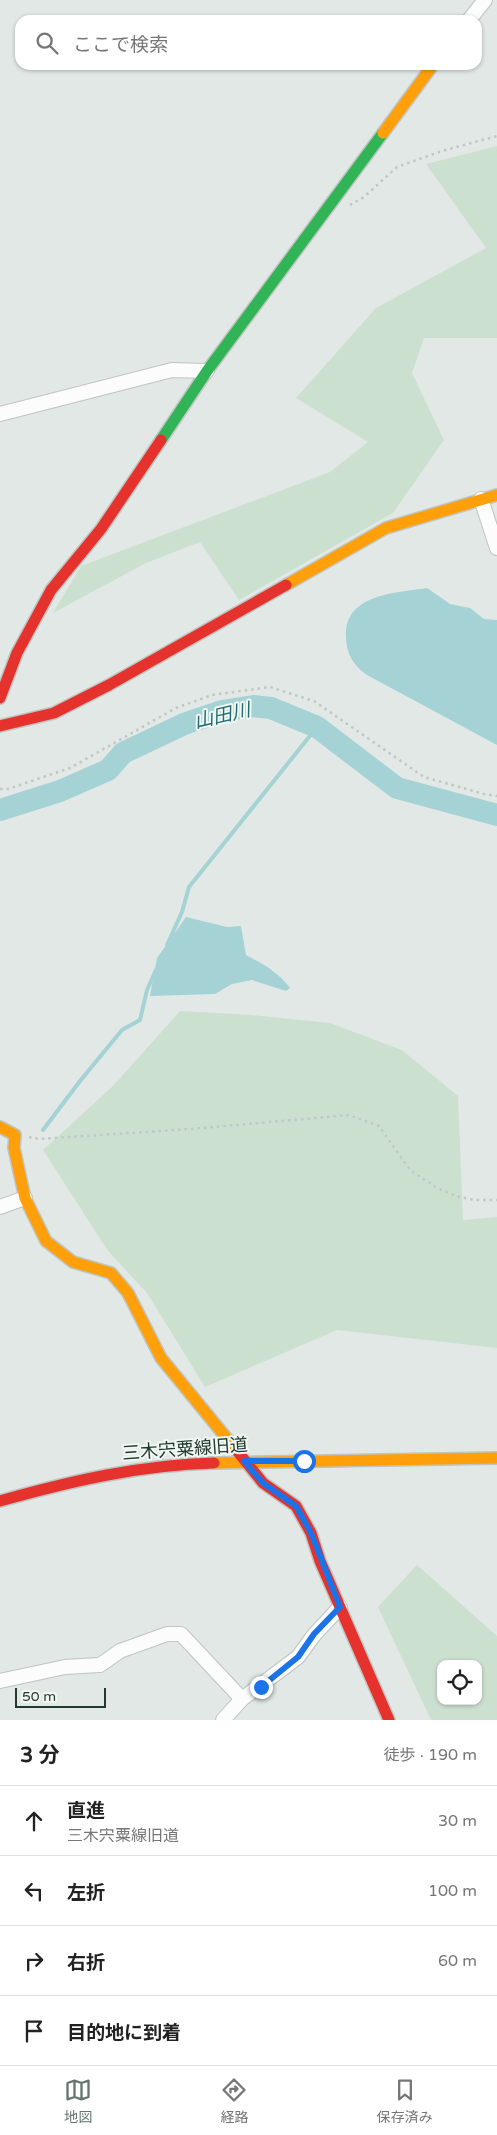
<!DOCTYPE html>
<html lang="ja">
<head>
<meta charset="utf-8">
<style>
  body { margin:0; font-family:"Varela Round","Noto Sans JP",sans-serif; background:#f6f6f6; color:#222 }
  .controls { position:absolute; right:15px; bottom:15px; display:grid; overflow:hidden; border-radius:10px; box-shadow:0 1px 4px #0004 }
  .controls button { width:45px; height:45px; display:grid; place-items:center; padding:0; border:0; border-bottom:1px solid #e0e0e0; background:#fff; color:#222; font:25px sans-serif }
  .scale { position:absolute; left:15px; bottom:12px; width:91px; box-sizing:border-box; padding-left:5px; border:2px solid #223930; border-top:0; font-size:14px; line-height:18px; white-space:nowrap; color:#223930; -webkit-text-stroke:4px #f0f7f2; paint-order:stroke }
  .stop { position:absolute; width:15px; height:15px; margin:-11px; border:4px solid #1a73e8; border-radius:50%; background:#fff }
  .stop.end { background:#1a73e8; border-color:#fff; box-shadow:0 1px 5px #0008 }
  .list { margin:0; padding:0; list-style:none }
  h2 { display:flex; justify-content:space-between; align-items:center; height:65px; margin:0; padding:0 20px; font-size:21px }
  h2 small { font-size:16px; font-weight:400; color:#767676 }
  .list li { display:grid; grid-template-columns:32px 1fr auto; gap:15px; align-items:center; box-sizing:border-box; height:70px; padding:0 20px; border-top:1px solid #e0e0e0 }
  .list b { display:block; font-size:19px; white-space:nowrap }
  .list p { margin:0; font-size:16px; white-space:nowrap; color:#767676 }
  .list em { font-size:16px; font-style:normal; color:#767676 }
  .icon { flex:none; width:28px; height:28px; fill:none; stroke:currentColor; stroke-width:2; stroke-linecap:round; stroke-linejoin:round }
  .map { position:relative; flex:none; width:497px; height:1720px; overflow:hidden }
  .search { position:absolute; background:#fff; box-shadow:0 1px 4px #0004; left:15px; right:15px; top:15px; height:55px; display:flex; align-items:center; gap:12px; box-sizing:border-box; padding:0 18px; border-radius:15px; color:#767676; font-size:19px }
  .sheet { height:345px; background:#fff }
  nav { display:flex; justify-content:space-around; align-items:center; box-sizing:border-box; height:70px; border-top:1px solid #e0e0e0; background:#fff; font-size:14px; color:#767676 }
  nav a { display:grid; justify-items:center; gap:2px }
  nav .on { color:#65766f }
  .map>svg:first-child { display:block }
</style>
</head>
<body>
<div class="map">
<svg width="497" height="1720" viewBox="0 0 497 1720">
  <rect width="100%" height="100%" fill="#e2e8e5"/>
  <g fill="#cce0d0" fill-rule="evenodd">
    <path d="M497,146V338H424L412,373L444,440L393,513L239,600L200,542L146,563L53,613L81,566L330,472L368,442L296,398L376,308L486,248L426,164Z"/>
    <path d="M180,1011L252,1015L330,1023L402,1050L458,1096L463,1220L497,1217V1348L337,1330L205,1387L147,1293L108,1251L43,1150L114,1085Z"/>
    <path d="M417,1565L497,1636V1720H431L378,1607ZM441,1664H478V1701H441Z"/>
  </g>
  <g fill="#a5d2d4">
    <path d="M427,588L450,604L470,608L484,619L497,620V745L367,675C353,665 346,654 346,636C345,594 395,593 427,588Z"/>
    <path d="M186,917L227,927L241,926L246,955C263,964 278,972 290,988L286,991L252,980L232,984L215,994L150,996L157,958Z"/>
  </g>
  <g fill="none" stroke-linecap="round" stroke-linejoin="round">
    <g stroke="#a5d2d4" stroke-width="4">
      <path d="M167,945L182,912L189,887L317,727"/>
      <path d="M43,1130L80,1081L122,1030L140,1020L147,990L156,970"/>
    </g>
    <path stroke="#a5d2d4" stroke-width="22" d="M0,810L60,791L108,770L123,753L184,724L222,711L253,706L271,708L317,727L397,788L497,815"/>
    <g stroke="#bfc4c2" stroke-width="16">
      <g id="street">
        <path d="M469,20L485,0"/>
        <path d="M0,414L172,370L207,371"/>
        <path d="M481,499L497,548"/>
        <path d="M0,1207L25,1198"/>
        <path d="M0,1681L65,1667L100,1665L120,1651L167,1634H181L242,1699"/>
        <path d="M223,1720L242,1699L298,1657L314,1635L340,1607"/>
      </g>
    </g>
    <g stroke="#bfc5c2" stroke-width="14">
      <path id="fast" d="M161,440L207,371L383,133"/>
    </g>
    <g stroke="#bfc5c2" stroke-width="14">
      <g id="slow">
        <path d="M383,133L433,65"/>
        <path d="M286,585L386,528L497,495"/>
        <path d="M0,1127L15,1135L14,1148L25,1198L46,1241L73,1262L111,1273L128,1293L161,1358L238,1452"/>
        <path d="M214,1463L497,1458"/>
      </g>
    </g>
    <g stroke="#bfc5c2" stroke-width="14">
      <g id="jam">
        <path d="M0,698L17,653L51,590L101,529L161,440"/>
        <path d="M0,726L54,713L109,685L286,585"/>
        <path d="M238,1452L263,1483L296,1506L311,1533L320,1561L389,1720"/>
        <path d="M0,1501C71,1481 140,1465 214,1463"/>
      </g>
    </g>
    <g stroke="#bfc8c3" stroke-width="2.5" stroke-dasharray="2.5 4" stroke-linecap="butt">
      <path d="M350,205L364,197L397,167L442,151L497,136"/>
      <path d="M0,789H8L70,768L176,708L212,695L270,687L314,701L424,777L484,794L497,796"/>
      <path d="M29,1137L39,1139L190,1129L349,1115L379,1126L410,1170L437,1188L456,1196L474,1200H497"/>
    </g>
    <use href="#street" stroke="#fbfcfb" stroke-width="14"/>
    <use href="#fast" stroke="#30b455" stroke-width="11"/>
    <use href="#slow" stroke="#ff9f0a" stroke-width="11"/>
    <use href="#jam" stroke="#e5322d" stroke-width="11"/>
  </g>
  <g fill="none" stroke-linecap="round" stroke-linejoin="round">
    <path stroke="#1a73e8" stroke-width="6" d="M261,1687L298,1657L314,1634L340,1607L311,1533L296,1506L263,1483L244,1461H304"/>
  </g>
  <g text-anchor="middle" stroke-width="4" stroke-linejoin="round" paint-order="stroke">
    <g font-size="18" fill="#223930" stroke="#f0f7f2">
      <text transform="translate(185 1449) rotate(-4)" y="6">三木宍粟線旧道</text>
    </g>
    <g font-size="19" font-style="italic" fill="#206c70" stroke="#f0f7f2">
      <text transform="translate(222 715) rotate(-13)" y="7">山田川</text>
    </g>
  </g>
</svg>
<div class="controls">
<button><svg class="icon" aria-label="locate" viewBox="0 0 24 24"><circle cx="12" cy="12" r="6"/><path d="M12 2v4M12 18v4M2 12h4M18 12h4"/></svg></button>
</div>
<div class="scale">50 m</div>
<div class="stop" style="left:304px;top:1461px"></div>
<div class="stop end" style="left:261px;top:1687px"></div>
<div class="search"><svg class="icon" aria-label="search" viewBox="0 0 24 24"><circle cx="10" cy="10" r="6"/><path d="M15 15l6 6"/></svg>ここで検索</div>
</div>
<section class="sheet">
<h2>3 分<small>徒歩 · 190 m</small></h2>
<ul class="list">
<li><svg class="icon" aria-label="ahead" viewBox="0 0 24 24"><path d="M12 20V5M6 11l6-6 6 6"/></svg><div><b>直進</b><p>三木宍粟線旧道</p></div><em>30 m</em></li>
<li><svg class="icon" aria-label="left" viewBox="0 0 24 24"><path d="M17 20v-9H6M10 6l-5 5 5 5"/></svg><div><b>左折</b></div><em>100 m</em></li>
<li><svg class="icon" aria-label="right" viewBox="0 0 24 24"><path d="M7 20v-9h11M14 6l5 5-5 5"/></svg><div><b>右折</b></div><em>60 m</em></li>
<li><svg class="icon" aria-label="arrive" viewBox="0 0 24 24"><path d="M6 21V4h12l-3 4 3 4H6"/></svg><div><b>目的地に到着</b></div></li>
</ul>
</section>
<nav>
<a class="on"><svg class="icon" aria-label="map" viewBox="0 0 24 24"><path d="M3 6l6-2 6 2 6-2v14l-6 2-6-2-6 2zM9 4v14M15 6v14"/></svg>地図</a>
<a><svg class="icon" aria-label="directions" viewBox="0 0 24 24"><path d="M12 3l9 9-9 9-9-9zM9 14v-3h6M13 9l2 2-2 2"/></svg>経路</a>
<a><svg class="icon" aria-label="saved" viewBox="0 0 24 24"><path d="M7 4h10v16l-5-4-5 4z"/></svg>保存済み</a>
</nav>
</body>
</html>
